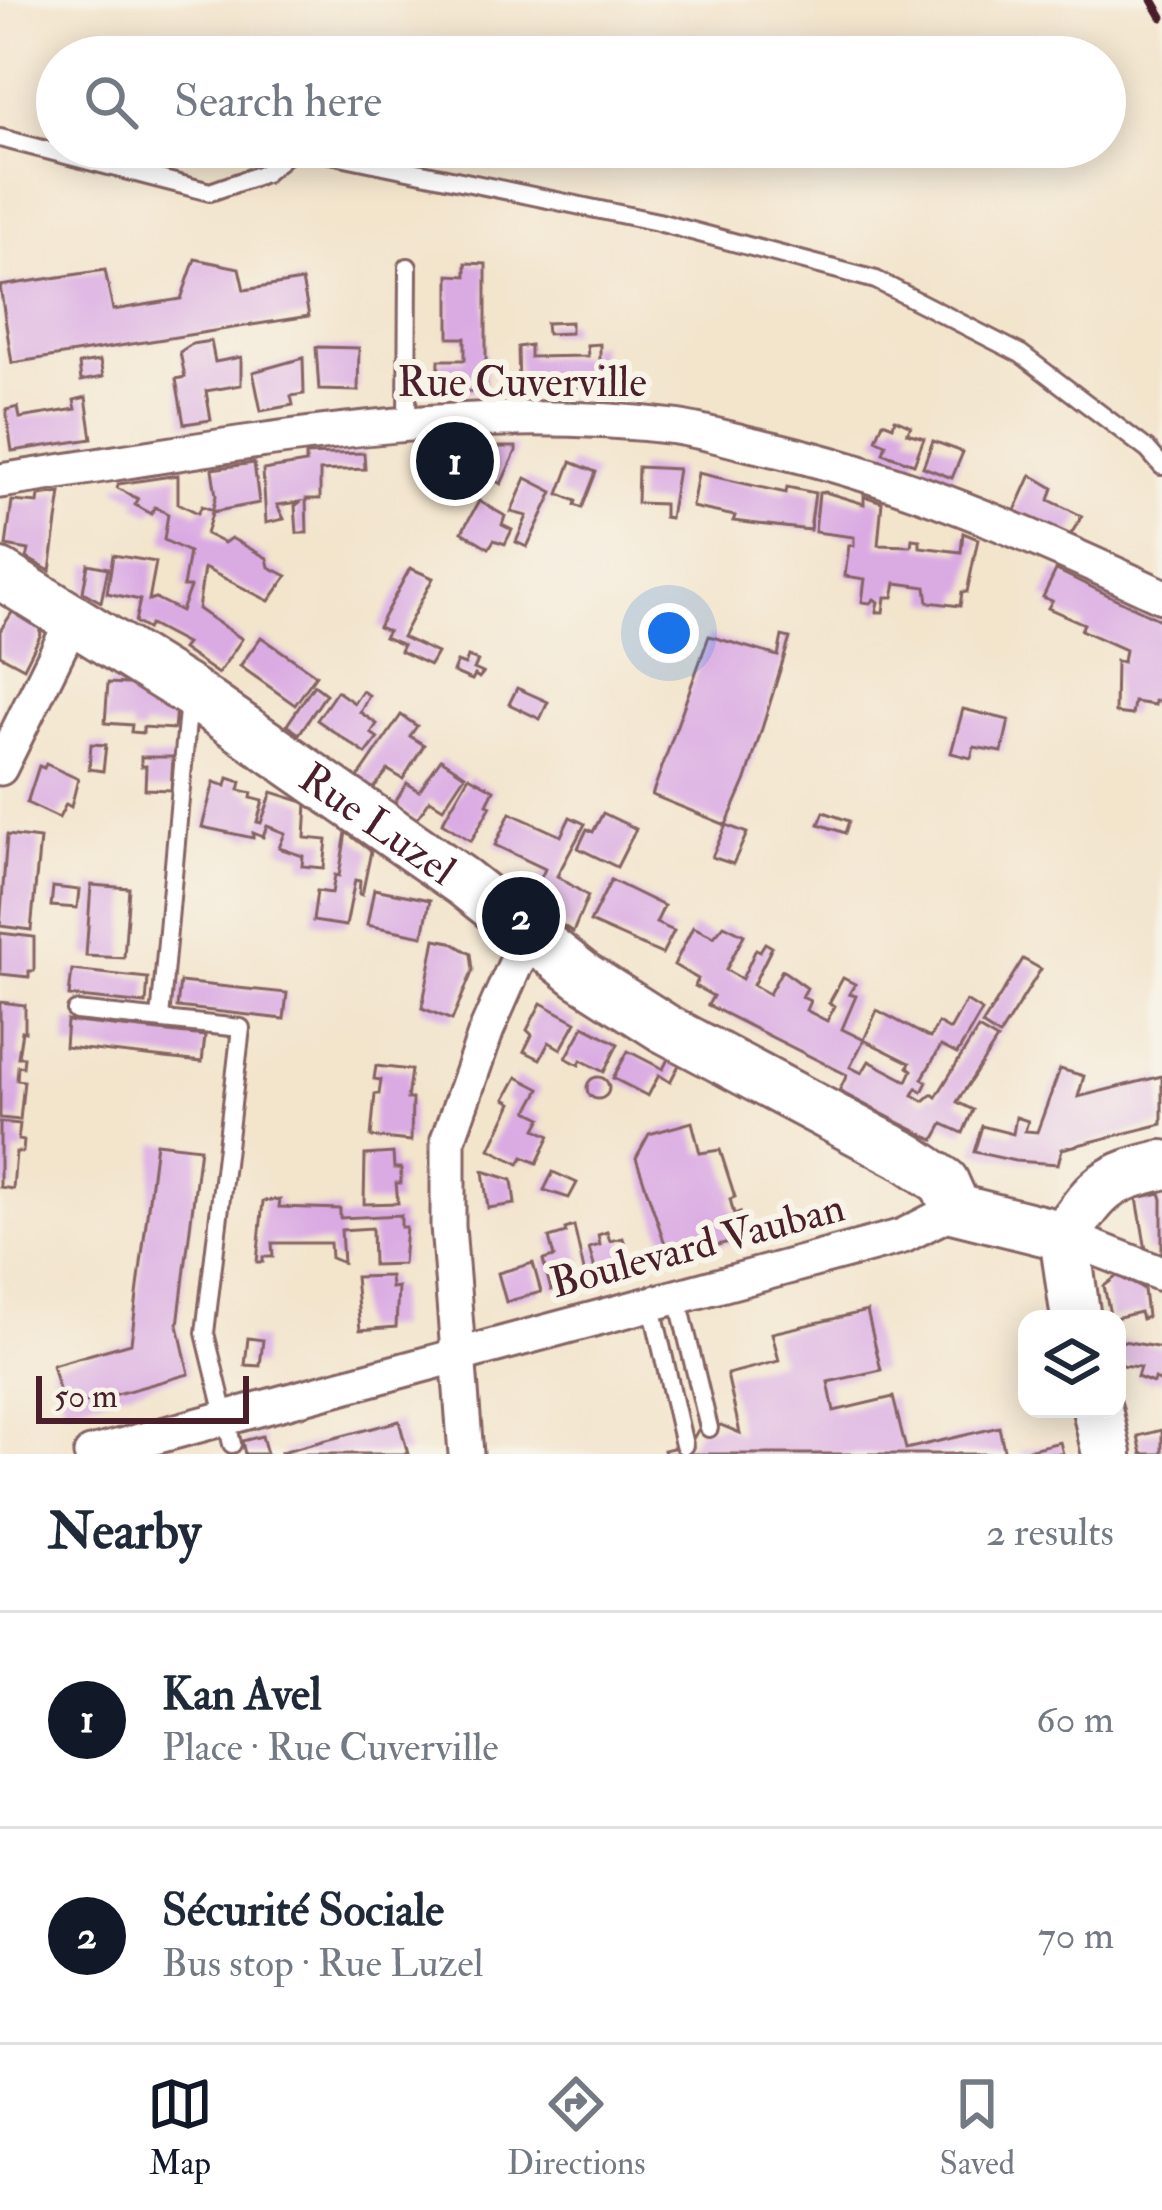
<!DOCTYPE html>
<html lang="en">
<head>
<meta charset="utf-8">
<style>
  body { margin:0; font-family:"IM FELL Double Pica",serif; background:#f6f6f7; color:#1f2937 }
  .controls { position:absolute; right:36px; bottom:36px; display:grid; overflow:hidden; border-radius:24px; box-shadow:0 6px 30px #0003 }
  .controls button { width:108px; height:108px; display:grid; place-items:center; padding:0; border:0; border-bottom:3px solid #e0e1e3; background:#fff; color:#1f2937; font:60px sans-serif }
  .scale { position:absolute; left:36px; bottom:30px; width:213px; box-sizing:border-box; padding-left:12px; border:6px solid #4a1f2b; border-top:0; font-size:33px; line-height:42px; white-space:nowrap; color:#4a1f2b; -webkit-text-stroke:9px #f7f3e8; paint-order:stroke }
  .you { position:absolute; left:669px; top:633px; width:42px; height:42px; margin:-30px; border:9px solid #fff; border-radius:50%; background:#1a73e8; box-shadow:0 0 0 18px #1a73e833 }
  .badge { display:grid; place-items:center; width:78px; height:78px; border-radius:50%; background:#111827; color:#fff; font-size:39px; font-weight:700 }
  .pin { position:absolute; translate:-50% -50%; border:6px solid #fff; box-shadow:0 3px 12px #0006 }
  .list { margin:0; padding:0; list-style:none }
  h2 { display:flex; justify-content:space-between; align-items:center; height:156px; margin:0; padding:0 48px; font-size:51px }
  h2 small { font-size:39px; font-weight:400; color:#747a83 }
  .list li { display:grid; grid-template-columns:78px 1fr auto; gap:36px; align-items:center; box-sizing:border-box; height:216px; padding:0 48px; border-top:3px solid #e0e1e3 }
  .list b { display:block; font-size:45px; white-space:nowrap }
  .list p { margin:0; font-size:39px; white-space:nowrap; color:#747a83 }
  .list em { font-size:39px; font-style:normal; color:#747a83 }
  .icon { flex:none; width:66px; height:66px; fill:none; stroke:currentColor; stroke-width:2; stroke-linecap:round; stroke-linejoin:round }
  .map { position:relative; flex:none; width:1162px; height:1454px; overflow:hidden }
  .search { position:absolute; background:#fff; box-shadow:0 6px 30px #0003; left:36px; right:36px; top:36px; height:132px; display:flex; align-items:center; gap:30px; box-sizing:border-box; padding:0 42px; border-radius:66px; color:#747a83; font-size:45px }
  .sheet { height:588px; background:#fff }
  nav { display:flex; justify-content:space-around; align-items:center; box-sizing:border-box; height:168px; border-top:3px solid #e0e1e3; background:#fff; font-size:33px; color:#747a83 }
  nav a { display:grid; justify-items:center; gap:6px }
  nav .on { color:#111827 }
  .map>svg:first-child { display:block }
</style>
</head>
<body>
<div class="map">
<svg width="1162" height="1454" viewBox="0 0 1162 1454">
  <rect width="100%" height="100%" fill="#f7f3e8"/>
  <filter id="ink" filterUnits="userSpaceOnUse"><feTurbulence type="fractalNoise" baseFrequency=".00833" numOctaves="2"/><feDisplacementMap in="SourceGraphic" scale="24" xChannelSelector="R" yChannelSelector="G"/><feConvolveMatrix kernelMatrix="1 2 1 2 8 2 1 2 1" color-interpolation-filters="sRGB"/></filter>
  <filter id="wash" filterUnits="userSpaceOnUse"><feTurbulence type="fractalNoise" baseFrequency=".004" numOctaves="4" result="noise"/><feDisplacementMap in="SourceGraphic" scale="48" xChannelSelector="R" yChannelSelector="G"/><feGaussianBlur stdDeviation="2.7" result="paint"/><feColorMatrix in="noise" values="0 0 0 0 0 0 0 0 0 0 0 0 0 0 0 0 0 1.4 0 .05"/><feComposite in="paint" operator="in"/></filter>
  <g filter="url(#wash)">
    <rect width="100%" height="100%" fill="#f3e4cc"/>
    <g id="blocks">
      <g fill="#daaae3">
        <path d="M195,259L239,268L244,290L302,281L309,316L12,363L0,286L105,270L113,310L181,299Z"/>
        <path d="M466,263L486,264V392L438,391L439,360H465V338H449V275L466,276Z"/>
        <path d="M571,322V333L547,334L546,323Z"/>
        <path d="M211,341L215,362L241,357V385L206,391L211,420L184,424L176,379L185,377L180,352L192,344Z"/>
        <path d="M600,344V386L519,388L518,347L530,345V357L588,356L587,345Z"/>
        <path d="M316,347L359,348L358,391L319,390Z"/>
        <path d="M303,358L304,394L291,396L293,405L261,411L253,372Z"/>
        <path d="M100,361L103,377L81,381L79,364Z"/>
        <path d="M86,397L92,439L12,451L6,410L18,407L20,418L76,409L74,400Z"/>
        <path d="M895,419L911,426L907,433L924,438L914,464L883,453L886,444L876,440L883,422L893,426Z"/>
        <path d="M933,441L963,452L952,478L923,467Z"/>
        <path d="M502,447H516V451L501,484L487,476L489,472L416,475L415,450Z"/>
        <path d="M364,453L365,469L320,471V499H306L307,533H297L295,506L300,502L277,505L284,519L266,523L263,470L306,463V455Z"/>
        <path d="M571,462L596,472L582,508L575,505L576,501L559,494Z"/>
        <path d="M254,463L259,503L212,512L216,496L212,469Z"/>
        <path d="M638,467L678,469L670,518L664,517V504L637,503Z"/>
        <path d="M698,473L786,493L787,487L815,493L810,530L733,521L735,516L692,507Z"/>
        <path d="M178,475V503L198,513L202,506L213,510L206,534L224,543L231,538L267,558L269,567L287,576L269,601L204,568L198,609L242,639L218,674L182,649L186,644L150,625L147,629L135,622L140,600L107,593L113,555L156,562L149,600L155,598L181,611L190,587H183L189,552L164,540L168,514L155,507L151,514L135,505L138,499L117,488L118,484Z"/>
        <path d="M1031,475L1053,488L1049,500L1082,516L1069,537L1014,513Z"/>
        <path d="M526,478L553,492L527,547L516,542L527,516L511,512Z"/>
        <path d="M825,492L864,504V496L882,502L878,545L911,546L912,539L920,540V547L961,552L963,533L978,539L967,592H962L960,606L928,602L926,587L896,583L893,597H885L883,612H876L878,602L874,599L870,603L862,602L865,579L845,576L849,545L854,546V537L815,532L819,493Z"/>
        <path d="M61,493L50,571L27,558L29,550L6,546L12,501L38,503L39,496Z"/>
        <path d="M479,501L505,516L502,525L512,530L505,544L494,540L489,548L462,532Z"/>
        <path d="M88,564L108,568L101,602L83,592Z"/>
        <path d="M410,568L433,578L402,637L437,653L430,665L400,651L403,645L384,637L388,631L378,627Z"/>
        <path d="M1056,570L1162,621V701H1155V705L1134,702L1132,715L1115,713L1116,661L1123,662L1125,650L1081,630L1084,624L1048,608L1052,601L1043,597Z"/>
        <path d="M15,608L37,621L41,634L24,668L0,655V631Z"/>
        <path d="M709,636L778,656L782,636L790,638L747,777L726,825L747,833L733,864L712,857L726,825L652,795Z"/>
        <path d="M261,637L316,675L295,705L240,666Z"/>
        <path d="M468,657L478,661L474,669L483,673L479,678L475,675L472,680L453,672L457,662L465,665Z"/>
        <path d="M108,683L146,685L166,697V707L176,708L174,729L143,727V733L131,732L132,725L105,723Z"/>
        <path d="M314,685L326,694L299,734L287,725Z"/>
        <path d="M517,688L548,702L540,719L509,704Z"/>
        <path d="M337,691L354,703L362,691L369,695L360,712L377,724L371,733L378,738L366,754L317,720Z"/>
        <path d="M963,709L1009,720L1002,752L974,747L971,758L951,753Z"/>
        <path d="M401,715L417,726L410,736L424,745L403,779L388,770L373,789L358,778Z"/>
        <path d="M91,744L106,745L103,771L89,769Z"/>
        <path d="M141,757H173L171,790L145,789L146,766H141Z"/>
        <path d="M441,759L465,775L443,808L430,800L416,820L394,804L407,783L419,791Z"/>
        <path d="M46,764L78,779L71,807L66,804L59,818L27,803L39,766L44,768Z"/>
        <path d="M469,776L494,790L487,804L491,806L471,841L442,823Z"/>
        <path d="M228,778L241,782L239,790L252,793L251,798L263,801L257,822L261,823L272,792L307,803L305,838L327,840L324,868L302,866L303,856L279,848L285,833L267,826L263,837L253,833V838L202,827L214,782L226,786Z"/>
        <path d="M824,812L849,821L845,833L819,824Z"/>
        <path d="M510,813L561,836L570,817L585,824L557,876L588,896L573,932L529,904L545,869L495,845Z"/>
        <path d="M603,813L636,829L617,867L578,848L587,829L593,832Z"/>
        <path d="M346,832L371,851L362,895L359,894L360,881L355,880L346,926L313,921L317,891L332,893L335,875L339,876Z"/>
        <path d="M7,835L40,839L31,930L0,926Z"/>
        <path d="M611,880L664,906L656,923L674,931L662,954L590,922Z"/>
        <path d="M91,885L129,888L124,958L86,956Z"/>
        <path d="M53,887L79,890L77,908L51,906Z"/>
        <path d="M374,889L430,900L423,936L367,925Z"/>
        <path d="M724,925L744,935L726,970L742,979L756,949L760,951L765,943L772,947L753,985L769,994L782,970L807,988L802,997L810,1001L806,1010L827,1021L835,1006L829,1003L843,978L855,984L849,994L856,996L842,1029L864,1040L850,1067L862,1073L869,1061L907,1081L912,1070L908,1067L910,1063L864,1040L877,1010L930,1038L938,1023L950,1030L966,1001L982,1011L957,1054L941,1046L922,1079L927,1082L922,1092L917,1088L913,1095L924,1101L932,1094L936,1097L978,1029L997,1040L957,1102L973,1110L963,1133L943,1124L934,1140L898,1122L839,1091L847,1075L708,1005L713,996L695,986L698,979L674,965L693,927L714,937Z"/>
        <path d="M0,933L34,937V971H29V977L0,974Z"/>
        <path d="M435,939L451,942L471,954L473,970L452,1020L422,1008Z"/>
        <path d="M1023,959L1041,969L999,1036L982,1025Z"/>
        <path d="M72,970L148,978L146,1004L69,996Z"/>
        <path d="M180,982L287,993L284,1019L177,1007Z"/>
        <path d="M0,1002L25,1005V1032L22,1031L18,1057H24L23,1067L18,1066L17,1080L24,1081L20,1120L0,1118Z"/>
        <path d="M541,1003L576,1022L561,1049L549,1042L540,1059L524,1051L532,1035L527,1030Z"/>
        <path d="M67,1021L205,1036L202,1062L65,1047Z"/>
        <path d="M584,1026L618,1044L604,1072L581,1060L579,1065L566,1058Z"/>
        <path d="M628,1051L663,1069L669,1057L680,1063L670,1082L659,1075L648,1096L613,1078Z"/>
        <path d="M376,1066L411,1070L407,1099H412L411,1141L371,1137L375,1094H379L381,1080L374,1079Z"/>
        <path d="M1060,1069L1084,1076L1078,1097L1162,1076V1124L1062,1149L1058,1164L1015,1161L974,1152L982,1126L1013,1134L1016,1117L1028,1121L1025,1131L1037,1132Z"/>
        <path d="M517,1077L540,1089L528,1111L542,1118L536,1129L550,1136L537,1163L523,1157L519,1164L490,1149L512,1103L505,1099Z"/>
        <circle cx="598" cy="1088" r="11"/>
        <path d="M0,1122L20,1124L18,1140L24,1141L23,1152H16L13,1189L0,1187Z"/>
        <path d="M692,1122L700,1153L720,1150L735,1197L730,1199L734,1214L740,1212L745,1230L738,1234L740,1239L714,1246L709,1236L668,1253L636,1158L649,1134Z"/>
        <path d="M156,1143L200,1148L178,1325L189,1374L64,1409L52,1365L131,1343Z"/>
        <path d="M393,1153L394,1168H401V1183H396L398,1203L364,1204L365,1155Z"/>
        <path d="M483,1171L512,1180L515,1204L488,1208Z"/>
        <path d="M553,1172L577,1183L569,1198L544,1190Z"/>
        <path d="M1160,1193L1162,1199V1258L1146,1250L1137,1198Z"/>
        <path d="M280,1199L279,1207L340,1209V1218L401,1215V1227H406L403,1264L373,1265L372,1228L341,1230L343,1263L331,1258L330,1243H272L273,1257H263V1262H257L263,1201Z"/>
        <path d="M574,1226L586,1280L551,1290L543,1260L554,1257L549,1238L566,1233L565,1229Z"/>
        <path d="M607,1232L610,1241L623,1238L632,1268L597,1277L589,1248L600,1245L598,1235Z"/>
        <path d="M533,1263L541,1292L506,1302L498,1273Z"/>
        <path d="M390,1276L391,1288L398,1287L396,1327L360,1330L355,1277Z"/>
        <path d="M1117,1276L1144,1289L1147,1317L1142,1319L1140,1312L1111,1319L1104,1286Z"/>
        <path d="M867,1311L881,1370L828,1382L834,1411L893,1397L906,1449L999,1427L1005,1454H665L664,1450L690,1444L698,1430L721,1425L740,1433L727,1374L779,1361L772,1333Z"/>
        <path d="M248,1338L263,1340L260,1366L245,1365Z"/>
        <path d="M1123,1341L1162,1348V1382L1154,1379L1153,1383L1137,1377L1140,1367L1122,1365L1117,1345Z"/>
        <path d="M399,1421L408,1454H281V1452Z"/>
        <path d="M1162,1430V1454H1142L1138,1436Z"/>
        <path d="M262,1436L267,1454H245L242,1441Z"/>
        <path d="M1060,1442L1063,1454H1020L1019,1452Z"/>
      </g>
    </g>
  </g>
  <g filter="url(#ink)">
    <use href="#blocks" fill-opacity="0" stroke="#856463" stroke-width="3"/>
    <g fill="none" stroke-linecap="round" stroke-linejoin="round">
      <g stroke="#856463" stroke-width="22">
        <g id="lane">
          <path d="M0,138L210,192L265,173L295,147"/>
          <path d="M297,147L658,222L876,280L1021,354L1148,450L1162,466"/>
          <path d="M407,425L408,267"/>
          <path d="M76,1011L241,1028L205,1333L232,1444"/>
          <path d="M160,1019L189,699"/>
          <path d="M677,1295L709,1428"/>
          <path d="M651,1302L684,1445"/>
        </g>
      </g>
      <g stroke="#856463" stroke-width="39">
        <g id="street">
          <path d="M0,481C222,448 450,399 675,427C702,431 729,439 755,445C898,476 1030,534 1162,596"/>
          <path d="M0,768L74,618"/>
          <path d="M1064,1236L1162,1274"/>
          <path d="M91,1454L903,1236L956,1209"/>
          <path d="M466,1454L448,1226V1140L487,1029L516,963L534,936"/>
        </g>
      </g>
      <g stroke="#856463" stroke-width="54">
        <g id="secondary">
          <path id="s1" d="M0,574L190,692L463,882L581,975L664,1028L907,1157L944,1182L956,1209L1064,1236"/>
          <path d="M1064,1236C1098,1189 1103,1178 1162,1165"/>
          <path d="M1064,1236L1076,1319"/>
          <path d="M1097,1409L1107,1454"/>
        </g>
      </g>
      <use href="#lane" stroke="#fff" stroke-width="16"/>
      <use href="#street" stroke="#fff" stroke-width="33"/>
      <use href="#secondary" stroke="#fff" stroke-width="48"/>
      <path stroke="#4a1f2b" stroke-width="9" d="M1152,0L1162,17"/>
    </g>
  </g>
  <g text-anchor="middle" stroke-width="12" stroke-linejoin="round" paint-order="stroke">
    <g font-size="42" fill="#4a1f2b" stroke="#f7f3e8">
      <text x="522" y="396">Rue Cuverville</text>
      <text dy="15" stroke="none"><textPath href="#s1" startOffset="453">Rue Luzel</textPath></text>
      <text transform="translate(697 1244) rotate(-15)" y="15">Boulevard Vauban</text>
    </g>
  </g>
</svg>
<div class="controls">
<button><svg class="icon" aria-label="layers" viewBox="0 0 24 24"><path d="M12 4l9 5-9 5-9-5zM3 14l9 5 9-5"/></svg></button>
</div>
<div class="scale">50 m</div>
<div class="you"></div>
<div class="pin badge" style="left:455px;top:461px">1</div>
<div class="pin badge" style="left:521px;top:916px">2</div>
<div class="search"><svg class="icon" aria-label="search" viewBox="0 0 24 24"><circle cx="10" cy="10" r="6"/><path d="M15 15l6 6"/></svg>Search here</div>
</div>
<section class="sheet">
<h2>Nearby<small>2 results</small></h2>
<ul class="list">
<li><span class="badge">1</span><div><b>Kan Avel</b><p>Place · Rue Cuverville</p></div><em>60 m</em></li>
<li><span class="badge">2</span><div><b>Sécurité Sociale</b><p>Bus stop · Rue Luzel</p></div><em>70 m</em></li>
</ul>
</section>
<nav>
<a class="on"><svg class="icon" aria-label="map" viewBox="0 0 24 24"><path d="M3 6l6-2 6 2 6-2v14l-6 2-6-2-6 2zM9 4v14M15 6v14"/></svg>Map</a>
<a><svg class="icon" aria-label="directions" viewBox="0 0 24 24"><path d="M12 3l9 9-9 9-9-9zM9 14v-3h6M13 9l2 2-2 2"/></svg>Directions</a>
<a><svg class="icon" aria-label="saved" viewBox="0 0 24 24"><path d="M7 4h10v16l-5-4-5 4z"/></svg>Saved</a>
</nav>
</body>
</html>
